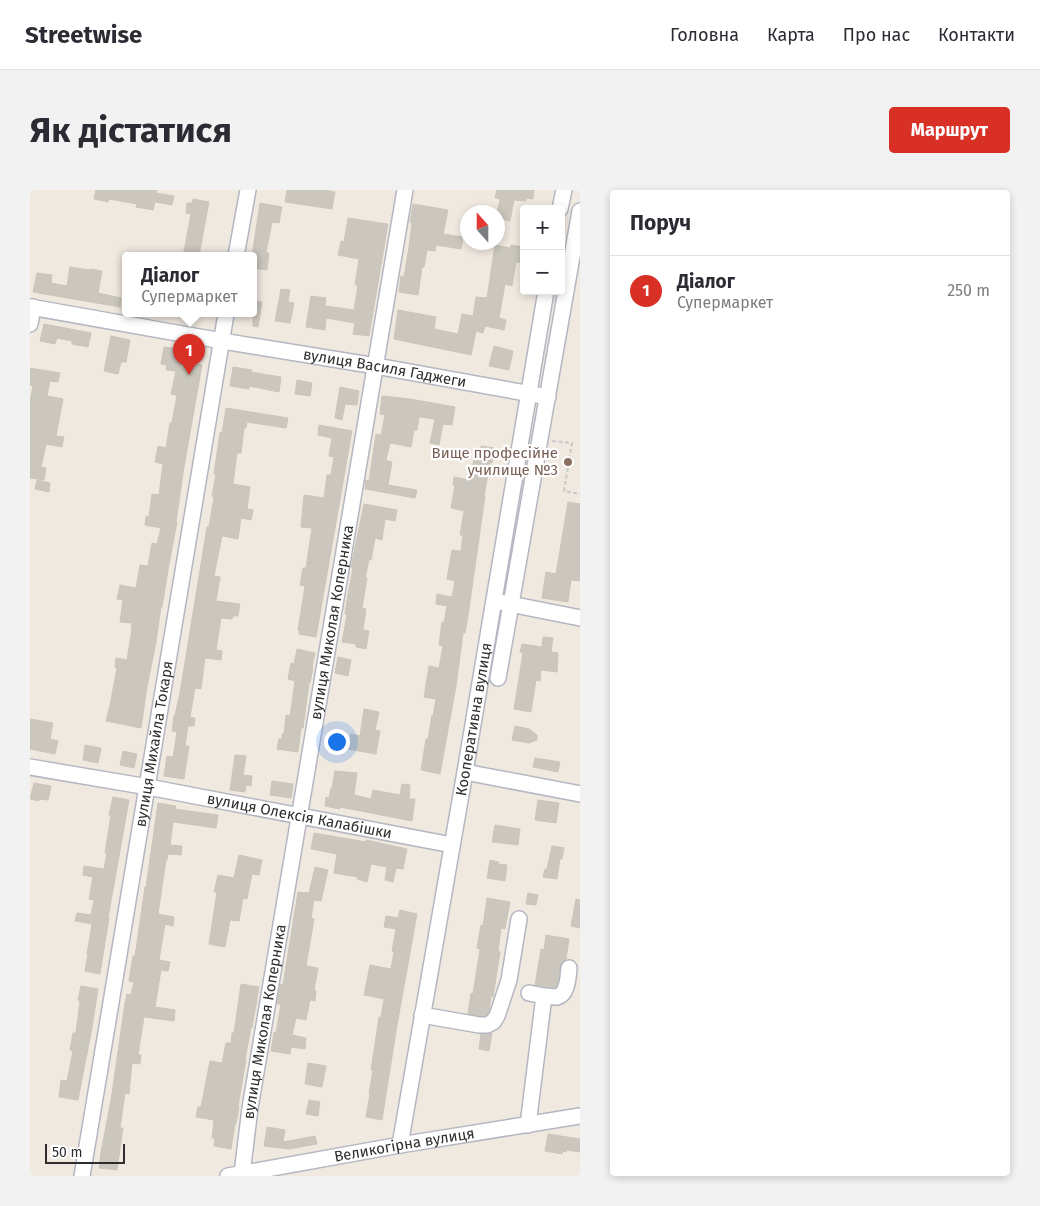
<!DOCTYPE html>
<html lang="uk">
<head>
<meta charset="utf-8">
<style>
  body { margin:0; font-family:"Fira Sans",sans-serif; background:#f2f2f3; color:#2b2b33 }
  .controls { position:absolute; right:15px; top:15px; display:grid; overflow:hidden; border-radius:5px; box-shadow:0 2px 8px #0003 }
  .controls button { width:45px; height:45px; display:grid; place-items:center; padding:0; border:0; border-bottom:1px solid #e1e1e2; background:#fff; color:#2b2b33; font:25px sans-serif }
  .compass { position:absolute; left:430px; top:15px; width:45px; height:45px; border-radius:50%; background:#fff; box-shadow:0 2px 8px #0003; rotate:339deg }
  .scale { position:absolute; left:15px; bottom:12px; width:80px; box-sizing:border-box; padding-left:5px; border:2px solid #2e2e2e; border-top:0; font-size:14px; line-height:18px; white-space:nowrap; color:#2e2e2e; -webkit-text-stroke:4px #fff; paint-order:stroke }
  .you { position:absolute; left:306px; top:551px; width:18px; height:18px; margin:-12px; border:4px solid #fff; border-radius:50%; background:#1a73e8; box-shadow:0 0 0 8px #1a73e833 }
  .badge { display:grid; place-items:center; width:32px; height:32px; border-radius:50%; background:#d93025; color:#fff; font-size:16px; font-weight:700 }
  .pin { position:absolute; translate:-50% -41px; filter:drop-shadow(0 1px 2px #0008) }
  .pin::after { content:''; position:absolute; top:26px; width:18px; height:15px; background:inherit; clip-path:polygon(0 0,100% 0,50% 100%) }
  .popup { position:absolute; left:92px; top:62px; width:135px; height:65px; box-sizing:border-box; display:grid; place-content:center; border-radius:5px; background:#fff; filter:drop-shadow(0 1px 4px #0005); font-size:16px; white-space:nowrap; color:#7c7c81 }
  .popup b { font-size:19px; color:#2b2b33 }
  .popup::after { content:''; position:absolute; left:50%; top:100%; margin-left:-10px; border:10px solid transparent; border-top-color:#fff }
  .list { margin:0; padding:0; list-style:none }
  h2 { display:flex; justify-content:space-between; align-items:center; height:65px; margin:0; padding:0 20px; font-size:21px }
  h2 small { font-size:16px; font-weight:400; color:#7c7c81 }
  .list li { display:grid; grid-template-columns:32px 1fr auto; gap:15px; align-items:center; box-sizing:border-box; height:70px; padding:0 20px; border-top:1px solid #e1e1e2 }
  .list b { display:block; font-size:19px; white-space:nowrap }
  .list p { margin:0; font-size:16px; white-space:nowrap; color:#7c7c81 }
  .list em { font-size:16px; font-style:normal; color:#7c7c81 }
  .map { position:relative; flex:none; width:550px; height:986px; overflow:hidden; border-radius:5px }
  header { display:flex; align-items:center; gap:30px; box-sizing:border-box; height:70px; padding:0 25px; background:#fff; border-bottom:1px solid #e1e1e2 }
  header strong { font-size:24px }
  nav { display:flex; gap:28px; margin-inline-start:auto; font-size:18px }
  .intro { display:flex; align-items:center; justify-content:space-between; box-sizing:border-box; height:120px; padding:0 30px }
  h1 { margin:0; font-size:35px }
  .button { padding:12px 22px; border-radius:5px; background:#d93025; color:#fff; font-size:18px; font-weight:700 }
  main { display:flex; gap:30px; padding:0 30px }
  aside { flex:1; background:#fff; border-radius:5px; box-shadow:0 2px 8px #0003 }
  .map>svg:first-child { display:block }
</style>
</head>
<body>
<header>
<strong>Streetwise</strong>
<nav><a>Головна</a><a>Карта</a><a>Про нас</a><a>Контакти</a></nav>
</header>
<div class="intro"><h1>Як дістатися</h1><a class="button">Маршрут</a></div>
<main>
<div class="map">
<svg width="550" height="986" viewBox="0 0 550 986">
  <rect width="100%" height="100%" fill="#f0e9e0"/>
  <g fill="#cbc7be" stroke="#ccc6b9">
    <path d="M66,0H127L126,3L144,6L142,15L125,12L123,20L106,17L107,14L79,9L78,12L64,9Z"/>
    <path d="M257,0H293L305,2L302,19L255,12Z"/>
    <path d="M467,0H504L503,9L496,8V11L484,10L480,31L468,28V19L470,9L465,8Z"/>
    <path d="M163,9L179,12L169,66H153L161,24L156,23L157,13H162Z"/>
    <path d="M230,13L252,17L249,33L242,32L236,63H239L237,80L223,78V66H222Z"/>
    <path d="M383,14L418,20L413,44L433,47L431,59L406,55L405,61L397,60L394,77H392L388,105L369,102L371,86L374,87L379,57L382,33L380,32Z"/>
    <path d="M318,28L358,34L339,146L323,144L325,133L296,128L295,140L276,137L281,106L296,108L295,116L324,120L328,95H325L329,69L308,65L311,51L314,52Z"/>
    <path d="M465,55L480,58L481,55L494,57V73L486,72L482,96L475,94L469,128L476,130L474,140L455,136L453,143L446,141L441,165L364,149L368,120L406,127L404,139L428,144L432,124L443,126L446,107L457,108Z"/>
    <path d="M40,77L59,80L60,79L72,81L68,103L91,108L90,117L3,102L7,83L22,85L21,93L37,96Z"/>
    <path d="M251,99L260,100L258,112L264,113L260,133L245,131Z"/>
    <path d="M223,111L232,112L228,137L223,136Z"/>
    <path d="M14,134L61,143L58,157L42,154V151L27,148L25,154L10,151Z"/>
    <path d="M81,146L100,150L96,172H91L88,184L74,181Z"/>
    <path d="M464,156L483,161L479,180L459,176Z"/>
    <path d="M134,157L151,159L149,171L172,175L154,277L146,332H147L138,380L132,417H131L126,452L117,497L111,538L76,531L80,515L87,478L85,477L86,468L97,470L102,439H101L102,433L90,432L93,410L87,409L90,395L106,398L110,375L118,376L122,353L127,354L131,338L115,335L116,326L119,327L122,304L129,305L133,274L125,272L128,256L136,258L140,233H142L147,205L141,204L146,181L136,180L137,175L131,174Z"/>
    <path d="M203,177L222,180L221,182L251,187L249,202L219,196V199L200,196Z"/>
    <path d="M0,178L30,183L28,192L20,191L17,206L33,209L26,246L34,247L32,257L16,254L11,277L16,278L14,290L0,288V212L3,196L0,195Z"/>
    <path d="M267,190L282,193L280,206L265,204Z"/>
    <path d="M310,197L329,201L327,215L315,214L312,230L305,228Z"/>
    <path d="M352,206L380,209L425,217L422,235L413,234L409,255L400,253L405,229L389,227L387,240H384L381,257L360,253L356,270L362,272L358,295L387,300L385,308L335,299L336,290L339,291L346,244L351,245L355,225L350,224Z"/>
    <path d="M196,218L258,228L256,238L217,232L216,238H214L211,263H207L203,294L220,297L217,319L223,320L221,330L211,328L208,349L192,346L184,386L190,387L186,411L210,414L208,426H203L202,429L191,428L186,460L192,461L191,470L175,468L171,499L165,498L160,527L165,528L164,536H158L155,556H159L154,589L134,586L137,566L143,567L147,542L142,541L144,525H145L150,503L177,337H179L184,307L182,306L186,284H184L190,242L192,243Z"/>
    <path d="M289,235L322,241L286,447L269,444L270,441L268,440L275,396L270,395L273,378H276L282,338L271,337L274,305L294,308L297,285H301L304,267L299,266L302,248L288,245Z"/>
    <path d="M451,256L464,258L462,273H460L454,306H455L438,426L435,443H433L426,496L410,584L391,580L396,549H398L402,525L403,526L406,509L394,507L399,476L409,478L413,456L409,455L412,432L414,433L417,416L406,414L407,404L422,407L425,391L417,389L422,360L431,361L433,345H430L434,321L421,318L425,295H423L424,287L439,290L441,280H442L445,262H450Z"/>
    <path d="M7,290L20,293L19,302L5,299Z"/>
    <path d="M538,312L550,314V391L541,390L538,412L512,408L516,382L526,384Z"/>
    <path d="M334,314L367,320L365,331L355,329L352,350L345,348L341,370H339L335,388H337L332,418L336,419L333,440L339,441L336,459L326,457V454L312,452L317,425L315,424L317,410L323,378L321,377Z"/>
    <path d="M513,447L523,448L521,462L528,463L527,482L511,480L510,491L506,490L501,522L484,519L493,463L490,462L492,454L512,457Z"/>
    <path d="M267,459L285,463L282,477H283L280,493H279L273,538H271L268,562L247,559L249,549H252V544H254L256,525L260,526L265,491L258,489L261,473L264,474Z"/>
    <path d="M308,467L321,470L318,486L305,483Z"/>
    <path d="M334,519L349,522L345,540L350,541L346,564L318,559L321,544L330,546Z"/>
    <path d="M0,529L23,533L20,549L28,551L25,564L0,559Z"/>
    <path d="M485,536L499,539L507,545V550L499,553L482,550Z"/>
    <path d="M55,555L71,558L68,573L53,570Z"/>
    <path d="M93,561L107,564L104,578L90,575Z"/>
    <path d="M205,565L216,566L213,585L222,586L221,596L216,595L215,602L200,600Z"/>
    <path d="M505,568L530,572L528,582L503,577Z"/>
    <path d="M305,581L327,583L324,605L341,609L343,600L370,605L372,594L380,595L379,609H385L382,631L310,617V619L295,616L296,607L299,608L301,598H302Z"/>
    <path d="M242,591L263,594L261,608L240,605Z"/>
    <path d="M4,593L21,596L18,610L9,609V611L0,609Z"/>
    <path d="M83,607L99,610L78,728H79L70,784L55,781L58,764H57L62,734L45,731L47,723L61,725L64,710L59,709L63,687L53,685L54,676L74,679L77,663H75L81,625H79Z"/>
    <path d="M508,610L529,613L526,633L505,630Z"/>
    <path d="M128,613L146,616L145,619L188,625L186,638L143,632L140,655L152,656L151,665L138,664L137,670H136L128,724L144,727L143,736L135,734L129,770L140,772L138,781L131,780L125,817L145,820L144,831L114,827L108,865H111L110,874L102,873L99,904L95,903L90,938H93L87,980L69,978L71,962L81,910L95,813L97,804L101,805L104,792L99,791L103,766H105L115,697H116Z"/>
    <path d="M465,635L490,639L488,655L462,652Z"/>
    <path d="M284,643L336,652V650L377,659L373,679L366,678L363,692L355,690L357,677L341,674L337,692L327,689L328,687L304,683L307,664L281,659Z"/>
    <path d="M522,656L534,658L532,669H530L527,689L513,687L515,679H517Z"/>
    <path d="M209,665L232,670L229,685L222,684L217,709L213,708L209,731L200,730L195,757L179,754L187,702H184L188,685L204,688Z"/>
    <path d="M460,670L469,672L468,674L477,675L475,691L457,688Z"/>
    <path d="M285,677L298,680L291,711L284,710L281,728L284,729L276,776L288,778L284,800L286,801L285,811L280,810L276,830L266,828L262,845L276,848L275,859L261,857L260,864L241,861L244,842L246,843L251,814H247L251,794L253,795L268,702L279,703Z"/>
    <path d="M498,703L508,705L506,715L496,714Z"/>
    <path d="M457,708L480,712L475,739L471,738L468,761L470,762L463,807L461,806L459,820L457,825L450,826L438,824L441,803L443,804L450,759L447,758L451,735L453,736Z"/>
    <path d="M546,709L550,710V738L541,736Z"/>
    <path d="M370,720L387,724L367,835L352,930L336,927L340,904H339L343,880H341L349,827H351L354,809L334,805L340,775L361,779L364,762L362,761L366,739L354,737L356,726L368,728Z"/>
    <path d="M516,745L539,749L536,769L531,773L528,792L525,798L505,795L511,759L514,760Z"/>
    <path d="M211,794L229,797L222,838H221L215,869H216L208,917H209L206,934H205L201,959L184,956L185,948H182L184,930L166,927L168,917H171L180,871L192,873L196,853H201L202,843H204Z"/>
    <path d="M51,796L68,799L62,838L48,910L29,907L31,890L37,891L43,861L40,860L43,843H46L50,811L48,810Z"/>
    <path d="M462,843L459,861L449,859L451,844Z"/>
    <path d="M278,873L296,876L292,897L275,894Z"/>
    <path d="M279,910L290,912L288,926L276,924Z"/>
    <path d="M237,937L255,940L253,952L285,946L287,954L259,959L234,956Z"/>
    <path d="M518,944L550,949V962L537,960L536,962L533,961L532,964L515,961Z"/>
  </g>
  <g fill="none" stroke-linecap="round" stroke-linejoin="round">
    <g stroke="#b4b6c2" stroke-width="18">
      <g id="minor">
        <path d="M530,19L534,0"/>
        <path d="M206,66L218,0"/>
        <path id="s1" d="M0,117L192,151L346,176L518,207"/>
        <path d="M0,134L3,117"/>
        <path d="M470,412L550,428"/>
        <path d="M468,488L550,21"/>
        <path id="s2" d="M0,577L118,597L422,655"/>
        <path d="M435,582L550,604"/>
        <path d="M499,803L514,806"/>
        <path d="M392,825L449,835H457L463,832L467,826L479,790L489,729"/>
        <path d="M498,935L514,806C518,806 523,807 527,807C538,804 538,787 539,778"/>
        <path id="s3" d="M370,955L435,582L516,101"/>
        <path id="s4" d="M212,984L220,918L375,0"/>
        <path id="s5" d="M52,986L196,124"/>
        <path id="s6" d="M198,986L370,955L550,926"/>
      </g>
    </g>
    <path stroke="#c9c9c9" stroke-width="2" stroke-dasharray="4 2.5" stroke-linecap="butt" d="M522,251L542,253L534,301L550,304"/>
    <use href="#minor" stroke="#fff" stroke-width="15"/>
  </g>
  <circle fill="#8d6e63" stroke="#fff" stroke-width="2" cx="538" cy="272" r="5"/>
  <g text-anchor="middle" stroke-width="4.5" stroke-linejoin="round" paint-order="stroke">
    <g font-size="15" fill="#2e2e2e" stroke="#fff">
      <text dy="5" stroke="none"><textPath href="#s1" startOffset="360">вулиця Василя Гаджеги</textPath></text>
      <text dy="5" stroke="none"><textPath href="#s4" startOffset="559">вулиця Миколая Коперника</textPath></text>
      <text dy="5" stroke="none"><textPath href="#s3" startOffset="432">Кооперативна вулиця</textPath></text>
      <text dy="5" stroke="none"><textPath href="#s5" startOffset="438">вулиця Михайла Токаря</textPath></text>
      <text dy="5" stroke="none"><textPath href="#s2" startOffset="274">вулиця Олексія Калабішки</textPath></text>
      <text dy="5" stroke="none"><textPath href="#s4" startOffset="154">вулиця Миколая Коперника</textPath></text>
      <text dy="5" stroke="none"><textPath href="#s6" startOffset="179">Великогірна вулиця</textPath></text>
    </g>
    <g font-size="15" fill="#785e54" stroke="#fff" text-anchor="end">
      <text x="528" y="268">Вище професійне<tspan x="528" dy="17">училище №3</tspan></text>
    </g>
  </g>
</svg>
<div class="controls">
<button>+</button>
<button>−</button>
</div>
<svg class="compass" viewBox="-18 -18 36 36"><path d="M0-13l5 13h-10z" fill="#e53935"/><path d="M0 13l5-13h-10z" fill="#7c7c81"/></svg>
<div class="scale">50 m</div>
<div class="you"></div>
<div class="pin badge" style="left:159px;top:185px">1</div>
<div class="popup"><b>Діалог</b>Супермаркет</div>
</div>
<aside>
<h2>Поруч<small></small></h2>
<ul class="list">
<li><span class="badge">1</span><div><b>Діалог</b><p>Супермаркет</p></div><em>250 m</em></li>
</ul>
</aside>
</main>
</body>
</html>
